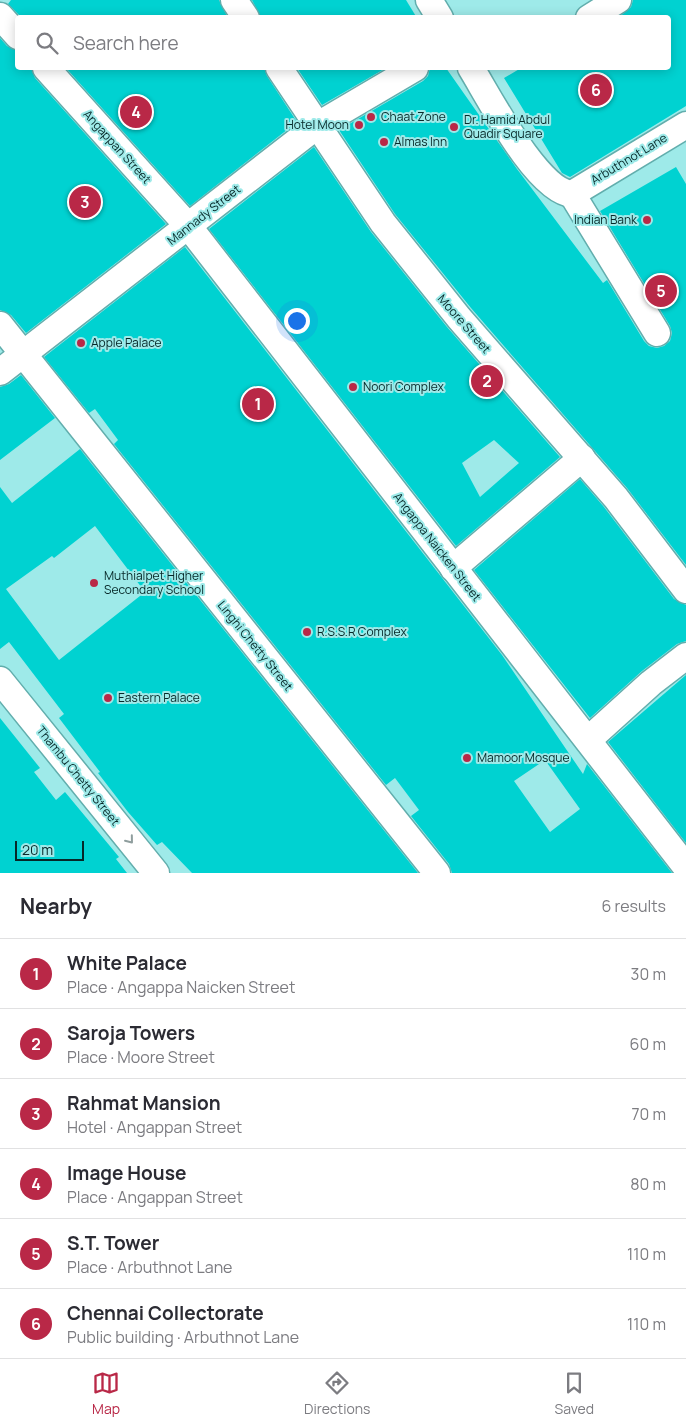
<!DOCTYPE html>
<html lang="en">
<head>
<meta charset="utf-8">
<style>
  body { margin:0; font-family:Manrope,sans-serif; background:#f2f2f3; color:#2b2b33 }
  .scale { position:absolute; left:15px; bottom:12px; width:69px; box-sizing:border-box; padding-left:5px; border:2px solid #062828; border-top:0; font-size:14px; line-height:18px; white-space:nowrap; color:#062828; -webkit-text-stroke:4px #9eeae9; paint-order:stroke }
  .you { position:absolute; left:296px; top:320px; width:18px; height:18px; margin:-12px; border:4px solid #fff; border-radius:50%; background:#1a73e8; box-shadow:0 0 0 8px #1a73e833 }
  .badge { display:grid; place-items:center; width:32px; height:32px; border-radius:50%; background:#b92847; color:#fff; font-size:16px; font-weight:700 }
  .pin { position:absolute; translate:-50% -50%; border:2px solid #fff; box-shadow:0 1px 5px #0006 }
  .list { margin:0; padding:0; list-style:none }
  h2 { display:flex; justify-content:space-between; align-items:center; height:65px; margin:0; padding:0 20px; font-size:21px }
  h2 small { font-size:16px; font-weight:400; color:#7c7c81 }
  .list li { display:grid; grid-template-columns:32px 1fr auto; gap:15px; align-items:center; box-sizing:border-box; height:70px; padding:0 20px; border-top:1px solid #e1e1e2 }
  .list b { display:block; font-size:19px; white-space:nowrap }
  .list p { margin:0; font-size:16px; white-space:nowrap; color:#7c7c81 }
  .list em { font-size:16px; font-style:normal; color:#7c7c81 }
  .icon { flex:none; width:28px; height:28px; fill:none; stroke:currentColor; stroke-width:2; stroke-linecap:round; stroke-linejoin:round }
  .map { position:relative; flex:none; width:686px; height:873px; overflow:hidden }
  .search { position:absolute; background:#fff; box-shadow:0 2px 12px #0003; left:15px; right:15px; top:15px; height:55px; display:flex; align-items:center; gap:12px; box-sizing:border-box; padding:0 18px; border-radius:5px; color:#7c7c81; font-size:19px }
  .sheet { height:485px; background:#fff }
  nav { display:flex; justify-content:space-around; align-items:center; box-sizing:border-box; height:70px; border-top:1px solid #e1e1e2; background:#fff; font-size:14px; color:#7c7c81 }
  nav a { display:grid; justify-items:center; gap:2px }
  nav .on { color:#b92847 }
  .map>svg:first-child { display:block }
</style>
</head>
<body>
<div class="map">
<svg width="686" height="873" viewBox="0 0 686 873">
  <rect width="100%" height="100%" fill="#9eeae9"/>
  <g fill="#00d2d1" fill-rule="evenodd">
    <path d="M11,0H219L228,18H22L8,4Z"/>
    <path d="M252,0H406L417,18H261Z"/>
    <path d="M633,0H686V106L570,177L562,173L504,78L521,68H668V18H618L631,7Z"/>
    <path d="M0,38L7,46L18,51V68H31L35,78L166,224L26,333L11,315L0,310Z"/>
    <path d="M66,68H264L267,76L297,122L190,206Z"/>
    <path d="M297,68H386L322,105Z"/>
    <path d="M430,68H446L517,169L603,283L607,280L644,341L649,346L657,348L664,346L670,341L672,333L670,326L600,211L676,167L686,184V565L627,488L471,308L395,214L339,130L423,81L428,76Z"/>
    <path d="M314,147L371,232L447,327L560,457L456,546L209,229ZM494,440L519,463L480,497L462,463Z"/>
    <path d="M185,247L502,655L583,774L587,764L672,873H452L449,864L411,816L419,810L395,778L386,785L114,444L118,440L95,409L89,413L44,357ZM545,760L580,809L550,832L514,781Z"/>
    <path d="M21,375L55,418L0,460V387L9,384Z"/>
    <path d="M80,449L90,462L418,873H192L162,842L157,845L128,812L98,773L100,772L59,718L64,714L9,642L0,649V487L12,503ZM95,526L145,592L59,660L6,589L52,556L54,558Z"/>
    <path d="M580,479L604,507L674,599L686,605V641L677,644L642,671L590,718L474,570Z"/>
    <path d="M686,675V843L608,742Z"/>
    <path d="M0,718L40,768L34,772L56,800L65,792L119,857L116,859L127,873H0Z"/>
  </g>
  <g fill="none" stroke-linecap="round" stroke-linejoin="round">
    <g stroke="#62aead" stroke-width="29">
      <g id="minor">
        <path d="M234,0L246,18"/>
        <path d="M429,0L440,18"/>
        <path d="M0,16L18,36"/>
        <path d="M589,18L618,0"/>
        <path d="M46,68L189,227L686,867"/>
        <path d="M279,68L383,223L459,318L616,498L686,590"/>
        <path d="M471,68C489,97 537,191 572,194"/>
        <path d="M572,194L657,333"/>
        <path d="M572,194L686,125"/>
        <path d="M0,325L437,873"/>
        <path d="M0,372L318,125L415,68"/>
        <path d="M453,568L582,458"/>
        <path d="M0,680L156,873"/>
        <path d="M588,740L651,683L686,656"/>
      </g>
    </g>
    <use href="#minor" stroke="#fff" stroke-width="26"/>
  </g>
  <defs><path id="oneway-chevron" d="M-2-3.5L2.5 0L-2 3.5" fill="none" stroke-width="1.6" stroke-linecap="round" stroke-linejoin="round" transform="scale(1.25)"/></defs>
  <use stroke="#8f9e9e" href="#oneway-chevron" transform="translate(130 840) rotate(51)"/>
  <g fill="#b92847" stroke="#9eeae9" stroke-width="2">
    <circle cx="371" cy="117" r="5"/>
    <circle cx="359" cy="125" r="5"/>
    <circle cx="454" cy="127" r="5"/>
    <circle cx="384" cy="142" r="5"/>
    <circle cx="647" cy="220" r="5"/>
    <circle cx="81" cy="343" r="5"/>
    <circle cx="353" cy="387" r="5"/>
    <circle cx="94" cy="583" r="5"/>
    <circle cx="307" cy="632" r="5"/>
    <circle cx="108" cy="698" r="5"/>
    <circle cx="467" cy="758" r="5"/>
  </g>
  <g text-anchor="middle" stroke-width="4" stroke-linejoin="round" paint-order="stroke">
    <g font-size="12" fill="#062828" stroke="#9eeae9" text-anchor="start">
      <text x="381" y="121">Chaat Zone</text>
      <text x="464" y="124">Dr. Hamid Abdul<tspan x="464" dy="14">Quadir Square</tspan></text>
      <text x="349" y="129" text-anchor="end">Hotel Moon</text>
      <text x="394" y="146">Almas Inn</text>
      <text x="637" y="224" text-anchor="end">Indian Bank</text>
      <text x="91" y="347">Apple Palace</text>
      <text x="363" y="391">Noori Complex</text>
      <text x="104" y="580">Muthialpet Higher<tspan x="104" dy="14">Secondary School</tspan></text>
      <text x="317" y="636">R.S.S.R Complex</text>
      <text x="118" y="702">Eastern Palace</text>
      <text x="477" y="762">Mamoor Mosque</text>
    </g>
    <g font-size="12" fill="#062828" stroke="#9eeae9">
      <text transform="translate(117 147) rotate(48)" y="4">Angappan Street</text>
      <text transform="translate(629 159) rotate(-31)" y="4">Arbuthnot Lane</text>
      <text transform="translate(204 215) rotate(-38)" y="4">Mannady Street</text>
      <text transform="translate(464 324) rotate(49)" y="4">Moore Street</text>
      <text transform="translate(437 547) rotate(52)" y="4">Angappa Naicken Street</text>
      <text transform="translate(255 646) rotate(51)" y="4">Linghi Chetty Street</text>
      <text transform="translate(78 776) rotate(51)" y="4">Thambu Chetty Street</text>
    </g>
  </g>
</svg>
<div class="scale">20 m</div>
<div class="you"></div>
<div class="pin badge" style="left:258px;top:404px">1</div>
<div class="pin badge" style="left:487px;top:381px">2</div>
<div class="pin badge" style="left:85px;top:202px">3</div>
<div class="pin badge" style="left:136px;top:112px">4</div>
<div class="pin badge" style="left:661px;top:291px">5</div>
<div class="pin badge" style="left:596px;top:90px">6</div>
<div class="search"><svg class="icon" aria-label="search" viewBox="0 0 24 24"><circle cx="10" cy="10" r="6"/><path d="M15 15l6 6"/></svg>Search here</div>
</div>
<section class="sheet">
<h2>Nearby<small>6 results</small></h2>
<ul class="list">
<li><span class="badge">1</span><div><b>White Palace</b><p>Place · Angappa Naicken Street</p></div><em>30 m</em></li>
<li><span class="badge">2</span><div><b>Saroja Towers</b><p>Place · Moore Street</p></div><em>60 m</em></li>
<li><span class="badge">3</span><div><b>Rahmat Mansion</b><p>Hotel · Angappan Street</p></div><em>70 m</em></li>
<li><span class="badge">4</span><div><b>Image House</b><p>Place · Angappan Street</p></div><em>80 m</em></li>
<li><span class="badge">5</span><div><b>S.T. Tower</b><p>Place · Arbuthnot Lane</p></div><em>110 m</em></li>
<li><span class="badge">6</span><div><b>Chennai Collectorate</b><p>Public building · Arbuthnot Lane</p></div><em>110 m</em></li>
</ul>
</section>
<nav>
<a class="on"><svg class="icon" aria-label="map" viewBox="0 0 24 24"><path d="M3 6l6-2 6 2 6-2v14l-6 2-6-2-6 2zM9 4v14M15 6v14"/></svg>Map</a>
<a><svg class="icon" aria-label="directions" viewBox="0 0 24 24"><path d="M12 3l9 9-9 9-9-9zM9 14v-3h6M13 9l2 2-2 2"/></svg>Directions</a>
<a><svg class="icon" aria-label="saved" viewBox="0 0 24 24"><path d="M7 4h10v16l-5-4-5 4z"/></svg>Saved</a>
</nav>
</body>
</html>
